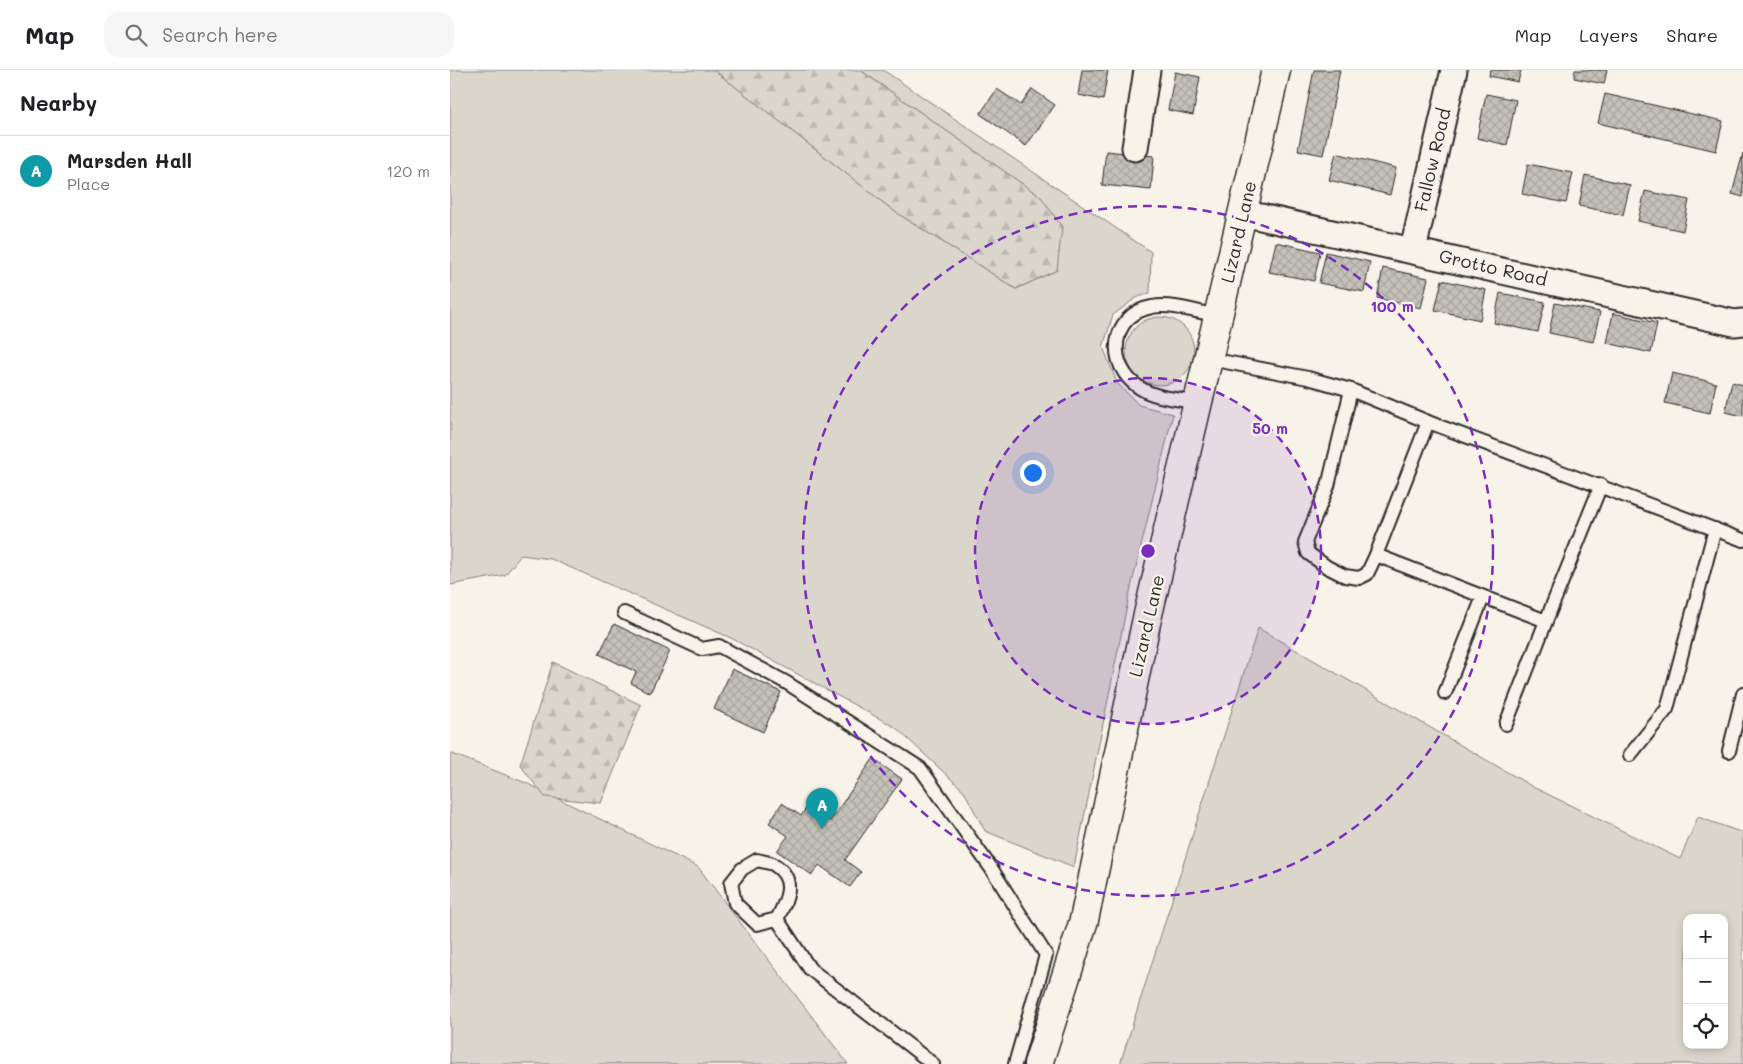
<!DOCTYPE html>
<html lang="en">
<head>
<meta charset="utf-8">
<style>
  body { margin:0; font-family:Mali,sans-serif; background:#f6f6f6; color:#202124 }
  .controls { position:absolute; right:15px; bottom:15px; display:grid; overflow:hidden; border-radius:10px; box-shadow:0 2px 8px #0003 }
  .controls button { width:45px; height:45px; display:grid; place-items:center; padding:0; border:0; border-bottom:1px solid #e0e0e0; background:#fff; color:#202124; font:25px sans-serif }
  .you { position:absolute; left:582px; top:402px; width:18px; height:18px; margin:-12px; border:4px solid #fff; border-radius:50%; background:#1a73e8; box-shadow:0 0 0 8px #1a73e833 }
  .badge { display:grid; place-items:center; width:32px; height:32px; border-radius:50%; background:#ea580c; color:#fff; font-size:16px; font-weight:700 }
  .pin { position:absolute; translate:-50% -41px; filter:drop-shadow(0 1px 2px #0008) }
  .pin::after { content:''; position:absolute; top:26px; width:18px; height:15px; background:inherit; clip-path:polygon(0 0,100% 0,50% 100%) }
  .list { margin:0; padding:0; list-style:none }
  h2 { display:flex; justify-content:space-between; align-items:center; height:65px; margin:0; padding:0 20px; font-size:21px }
  h2 small { font-size:16px; font-weight:400; color:#757577 }
  .list li { display:grid; grid-template-columns:32px 1fr auto; gap:15px; align-items:center; box-sizing:border-box; height:70px; padding:0 20px; border-top:1px solid #e0e0e0 }
  .list b { display:block; font-size:19px; white-space:nowrap }
  .list p { margin:0; font-size:16px; white-space:nowrap; color:#757577 }
  .list em { font-size:16px; font-style:normal; color:#757577 }
  .icon { flex:none; width:28px; height:28px; fill:none; stroke:currentColor; stroke-width:2; stroke-linecap:round; stroke-linejoin:round }
  .map { position:relative; flex:none; width:1293px; height:994px; overflow:hidden }
  header { display:flex; align-items:center; gap:30px; box-sizing:border-box; height:70px; padding:0 25px; background:#fff; border-bottom:1px solid #e0e0e0 }
  header strong { font-size:24px }
  nav { display:flex; gap:28px; margin-inline-start:auto; font-size:18px }
  .search { width:350px; height:45px; background:#f6f6f6; display:flex; align-items:center; gap:12px; box-sizing:border-box; padding:0 18px; border-radius:15px; color:#757577; font-size:19px }
  main { display:flex }
  aside { flex:1; background:#fff }
  .map>svg:first-child { display:block }
</style>
</head>
<body>
<header>
<strong>Map</strong>
<div class="search"><svg class="icon" aria-label="search" viewBox="0 0 24 24"><circle cx="10" cy="10" r="6"/><path d="M15 15l6 6"/></svg>Search here</div>
<nav><a>Map</a><a>Layers</a><a>Share</a></nav>
</header>
<main>
<aside>
<h2>Nearby<small></small></h2>
<ul class="list">
<li><span class="badge" style="background:#0f9aa8">A</span><div><b>Marsden Hall</b><p>Place</p></div><em>120 m</em></li>
</ul>
</aside>
<div class="map">
<svg width="1293" height="994" viewBox="0 0 1293 994">
  <defs>
    <pattern id="forest-firs" width="22" height="20" patternUnits="userSpaceOnUse" patternTransform="scale(1.25)"><rect width="22" height="20" fill="#dad6cc"/><path d="M5 1l3.5 6h-7zM16 11l3.5 6h-7z" fill="#bbb8af"/></pattern>
    <pattern id="building-cross-hatch" width="8" height="8" patternUnits="userSpaceOnUse" patternTransform="scale(1.25)"><rect width="8" height="8" fill="#c4c1b9"/><path d="M0 0l8 8M0 8l8-8" fill="none" stroke="#a9a69f"/></pattern>
  </defs>
  <rect width="100%" height="100%" fill="#f7f3e8"/>
  <filter id="ink" filterUnits="userSpaceOnUse"><feTurbulence type="fractalNoise" baseFrequency=".02" numOctaves="2"/><feDisplacementMap in="SourceGraphic" scale="10" xChannelSelector="R" yChannelSelector="G"/><feConvolveMatrix kernelMatrix="1 2 1 2 8 2 1 2 1" color-interpolation-filters="sRGB"/></filter>
  <g filter="url(#ink)">
    <g fill="#dad6cc" stroke="#82807c" fill-rule="evenodd">
      <path d="M0,0H264L444,141L566,219L607,200L591,127L410,0H433L701,182L700,223L686,228L663,245L653,277L667,313L689,335L723,344L679,526L624,797L535,761L514,721L445,657L281,568L101,489L71,485L55,505L0,515Z"/>
      <circle cx="710" cy="281" r="34"/>
      <path d="M808,558L1083,717L1230,789L1248,747L1293,763V994H670ZM1237,848H1274V975H1237Z"/>
      <path d="M0,683L76,713L248,797L398,994H0Z"/>
    </g>
    <g fill="url(#forest-firs)" stroke="#82807c">
      <path d="M264,0H410L591,127L612,157L607,200L566,219L444,141Z"/>
      <path d="M103,592L191,635L151,733L95,727L70,695Z"/>
    </g>
    <g fill="url(#building-cross-hatch)" stroke="#2b2b2b">
      <path d="M632,0H658L653,30L628,25Z"/>
      <path d="M864,0H890L873,85L848,80Z"/>
      <path d="M1040,0H1071L1068,12L1039,6Z"/>
      <path d="M1125,0H1157L1154,14L1124,8Z"/>
      <path d="M725,2L750,7L743,45L718,40Z"/>
      <path d="M547,19L571,35L582,19L605,35L576,76L530,44Z"/>
      <path d="M1036,24L1066,30L1057,75L1027,68Z"/>
      <path d="M1155,24L1273,51L1266,81L1148,53Z"/>
      <path d="M656,81L704,86L701,120L652,115Z"/>
      <path d="M886,83L946,98L940,125L879,110Z"/>
      <path d="M1293,83V127L1282,124Z"/>
      <path d="M1078,94L1123,103L1116,133L1072,124Z"/>
      <path d="M1135,105L1180,115L1173,145L1129,136Z"/>
      <path d="M1195,121L1239,130L1233,161L1188,151Z"/>
      <path d="M826,172L870,182L864,211L819,202Z"/>
      <path d="M876,182L920,192L914,222L869,213Z"/>
      <path d="M933,198L978,208L971,238L927,228Z"/>
      <path d="M992,210L1036,220L1030,250L985,240Z"/>
      <path d="M1050,223L1095,232L1088,262L1044,253Z"/>
      <path d="M1105,233L1150,242L1143,272L1099,263Z"/>
      <path d="M1163,243L1207,253L1201,283L1157,273Z"/>
      <path d="M1222,303L1266,313L1260,343L1215,333Z"/>
      <path d="M1282,312L1293,315V346L1275,342Z"/>
      <path d="M164,554L220,581L200,623L181,613L186,602L149,584Z"/>
      <path d="M282,599L331,622L313,662L264,639Z"/>
      <path d="M423,689L452,709L395,790L411,802L400,817L369,795L362,805L327,781L338,766L319,753L332,733L351,746L358,735L380,751Z"/>
    </g>
    <g fill="none" stroke-linecap="round" stroke-linejoin="round">
      <g stroke="#2b2b2b" stroke-width="16">
        <g id="lane">
          <path d="M760,289L858,308L901,320L978,352L1293,470"/>
          <path d="M901,320L878,416L855,472L858,483L877,497L895,506L909,508L917,504L926,485"/>
          <path d="M750,333C731,329 707,329 690,318C655,296 660,244 702,237C723,233 749,243 770,246"/>
          <path d="M978,352L926,485L1096,551L1151,415"/>
          <path d="M174,543L252,579L269,576L337,613L470,698L541,798L596,885L565,994"/>
          <path d="M995,623L1033,527"/>
          <path d="M1056,654L1096,551"/>
          <path d="M1279,681L1293,624"/>
          <path d="M1180,685L1217,639L1265,459"/>
          <path d="M307,790C313,792 322,792 326,796C347,810 336,832 327,849L307,854L285,833L281,813L292,799Z"/>
          <path d="M327,849L360,899L483,994"/>
        </g>
      </g>
      <g stroke="#2b2b2b" stroke-width="29">
        <g id="street">
          <path d="M685,78L697,0"/>
          <path d="M793,143L1284,253L1293,252"/>
          <path d="M963,180L1004,0"/>
        </g>
      </g>
      <g stroke="#2b2b2b" stroke-width="31">
        <path id="secondary" d="M588,994L634,850L696,553L826,0"/>
      </g>
      <use href="#lane" stroke="#f7f3e8" stroke-width="12"/>
      <use href="#street" stroke="#f7f3e8" stroke-width="25"/>
      <use href="#secondary" stroke="#f7f3e8" stroke-width="28"/>
    </g>
  </g>
  <circle cx="698" cy="481" r="173" fill="#7b2cbf" fill-opacity=".12"/>
  <g fill="none" stroke="#7b2cbf" stroke-width="2.5" stroke-dasharray="9 6">
    <circle cx="698" cy="481" r="173"/>
    <circle cx="698" cy="481" r="345"/>
  </g>
  <g text-anchor="middle" stroke-width="4.5" stroke-linejoin="round" paint-order="stroke">
    <g font-size="18" fill="#2b2b2b" stroke="#f7f3e8">
      <text transform="translate(983 90) rotate(-77)" y="6">Fallow Road</text>
      <text transform="translate(789 162) rotate(-77)" y="6">Lizard Lane</text>
      <text transform="translate(1043 198) rotate(13)" y="6">Grotto Road</text>
      <text transform="translate(697 556) rotate(-77)" y="6">Lizard Lane</text>
    </g>
  </g>
  <circle cx="698" cy="481" r="8" fill="#7b2cbf" stroke="#f7f3e8" stroke-width="2.5"/>
  <g font-size="15" text-anchor="middle" font-weight="bold" fill="#7b2cbf" stroke="#f7f3e8" stroke-width="4.5" stroke-linejoin="round" paint-order="stroke">
    <text x="942" y="242">100 m</text>
    <text x="820" y="364">50 m</text>
  </g>
</svg>
<div class="controls">
<button>+</button>
<button>−</button>
<button><svg class="icon" aria-label="locate" viewBox="0 0 24 24"><circle cx="12" cy="12" r="6"/><path d="M12 2v4M12 18v4M2 12h4M18 12h4"/></svg></button>
</div>
<div class="you"></div>
<div class="pin badge" style="left:372px;top:759px;background:#0f9aa8">A</div>
</div>
</main>
</body>
</html>
